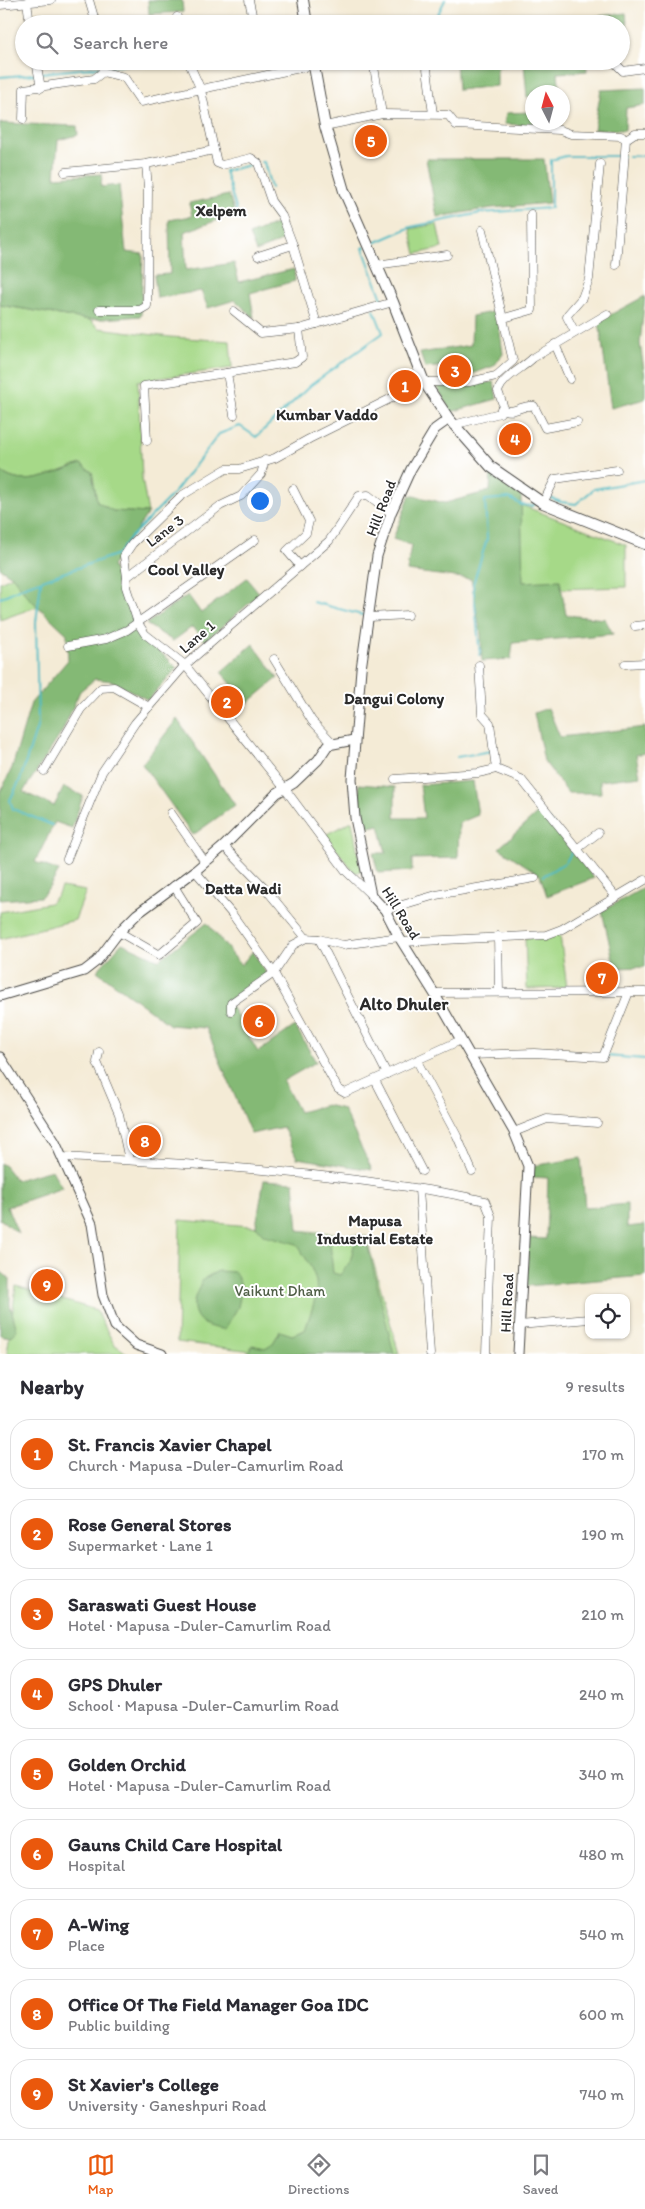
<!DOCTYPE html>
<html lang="en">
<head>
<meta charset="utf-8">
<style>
  body { margin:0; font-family:Itim,sans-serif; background:#f2f2f3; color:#2b2b33 }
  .controls { position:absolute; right:15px; bottom:15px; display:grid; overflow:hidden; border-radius:10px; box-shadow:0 1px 4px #0004 }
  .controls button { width:45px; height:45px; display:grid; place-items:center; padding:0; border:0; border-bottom:1px solid #e1e1e2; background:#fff; color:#2b2b33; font:25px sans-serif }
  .compass { position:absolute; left:525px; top:85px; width:45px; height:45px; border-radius:50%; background:#fff; box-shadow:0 1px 4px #0004; rotate:354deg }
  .you { position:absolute; left:259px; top:500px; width:18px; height:18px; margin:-12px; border:4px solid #fff; border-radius:50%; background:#1a73e8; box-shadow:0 0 0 8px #1a73e833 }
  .badge { display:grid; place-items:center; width:32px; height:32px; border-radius:50%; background:#ea580c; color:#fff; font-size:16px; font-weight:700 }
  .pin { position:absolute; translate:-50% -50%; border:2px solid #fff; box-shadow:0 1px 5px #0006 }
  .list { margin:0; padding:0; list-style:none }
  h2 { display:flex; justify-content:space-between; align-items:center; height:65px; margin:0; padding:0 20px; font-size:21px }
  h2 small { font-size:16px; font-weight:400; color:#7c7c81 }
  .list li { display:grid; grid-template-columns:32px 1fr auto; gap:15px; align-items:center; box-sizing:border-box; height:70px; margin:0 10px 10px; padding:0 10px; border:1px solid #e1e1e2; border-radius:20px }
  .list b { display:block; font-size:19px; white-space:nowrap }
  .list p { margin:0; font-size:16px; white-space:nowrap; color:#7c7c81 }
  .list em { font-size:16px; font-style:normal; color:#7c7c81 }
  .icon { flex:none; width:28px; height:28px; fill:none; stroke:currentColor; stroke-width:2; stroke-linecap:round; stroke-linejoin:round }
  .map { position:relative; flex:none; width:645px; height:1354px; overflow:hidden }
  .search { position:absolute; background:#fff; box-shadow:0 1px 4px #0004; left:15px; right:15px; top:15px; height:55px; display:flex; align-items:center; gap:12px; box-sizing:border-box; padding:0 18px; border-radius:28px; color:#7c7c81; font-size:19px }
  .sheet { height:785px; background:#fff }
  nav { display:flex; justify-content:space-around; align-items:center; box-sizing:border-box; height:70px; border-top:1px solid #e1e1e2; background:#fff; font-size:14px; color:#7c7c81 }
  nav a { display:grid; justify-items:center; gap:2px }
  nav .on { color:#ea580c }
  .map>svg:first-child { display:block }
</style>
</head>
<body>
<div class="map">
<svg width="645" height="1354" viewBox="0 0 645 1354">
  <rect width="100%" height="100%" fill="#fff"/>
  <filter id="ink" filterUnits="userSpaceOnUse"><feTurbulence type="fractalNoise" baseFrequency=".02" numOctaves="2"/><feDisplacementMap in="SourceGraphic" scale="10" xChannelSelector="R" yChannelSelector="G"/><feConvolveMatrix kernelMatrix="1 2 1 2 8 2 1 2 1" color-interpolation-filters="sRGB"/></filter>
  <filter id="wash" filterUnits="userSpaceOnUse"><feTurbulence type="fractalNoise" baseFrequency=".0096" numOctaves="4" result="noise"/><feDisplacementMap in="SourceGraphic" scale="20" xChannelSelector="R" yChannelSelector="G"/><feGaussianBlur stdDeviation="1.12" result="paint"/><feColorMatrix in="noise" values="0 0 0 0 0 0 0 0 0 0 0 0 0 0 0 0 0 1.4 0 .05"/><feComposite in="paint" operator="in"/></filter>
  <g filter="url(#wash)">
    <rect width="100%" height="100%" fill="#f4ebd6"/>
    <g fill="#a6d988" stroke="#68825a">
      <path d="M437,224L442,248L416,254L410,229Z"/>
      <path d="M0,305L90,320L99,328L170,337L230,341L232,368L138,381L142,478L148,513L113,511L97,502L92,472L81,464C56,472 24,491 0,471Z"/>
      <path d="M521,505L626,545V587L521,590Z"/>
      <path d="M34,566L58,589L36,607L0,620V582Z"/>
      <path d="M352,821L361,871L355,873L325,835Z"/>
      <path d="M61,887L86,891L75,920L0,939V912L50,903L58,894Z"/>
      <path d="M560,935L567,988L527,989L525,938Z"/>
      <path d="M180,1220L366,1236L399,1354H277L177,1342Z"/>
      <path d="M16,1286L96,1310L114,1344L128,1354H7Z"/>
    </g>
    <g fill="#84b974" stroke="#587250">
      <path d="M148,0H182L183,12L149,14Z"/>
      <path d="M626,13L629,45H621V24H572L571,19Z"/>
      <path d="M456,61H586L587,71L558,73L560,92H532V96L527,97L524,63L497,67V86L458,90Z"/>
      <path d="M645,88V105L626,108L625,130L594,129L601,90Z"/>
      <path d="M532,112V122L549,123V127L504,124L506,113Z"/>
      <path d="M0,123L77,126L78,135L58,140L55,177L102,174L101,187L119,185L126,252L143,254L141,316L90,320L0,305Z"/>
      <path d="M426,159H544L549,203L492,208L437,217Z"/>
      <path d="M229,195L235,214L184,232L186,270L234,263L239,282L294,269L295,281L250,293L254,318L235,300L208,308L201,291L157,298L154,275L170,274L169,220L192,216L189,203Z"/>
      <path d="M278,223L284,240L256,252L249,235Z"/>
      <path d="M645,296L640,343L645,377V399L611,408L599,321Z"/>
      <path d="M497,311L503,354L494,366L472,374L470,364L425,368L420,353L471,345L472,316Z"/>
      <path d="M494,382L497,399L451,412L437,387Z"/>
      <path d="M81,464L92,472L97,502L113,511L148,513L112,566L138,631L177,668L148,700L112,681L95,679L80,691L62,732L23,792L54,806L64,787L83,796L72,828L55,822L35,862L59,871L47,891L40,897L0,900V793L12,768L31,703L68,660L67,634L28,597L13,577L0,568V471C24,491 56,472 81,464Z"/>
      <path d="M491,474L521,496L523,582L560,580L566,615L605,619L613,634L513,643L511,659L482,661L481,635L471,579L407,571L411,545L393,539L410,495L445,503L490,491Z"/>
      <path d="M247,578L260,594L205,641L192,627L173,641L146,624L188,595L201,613Z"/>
      <path d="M253,644L278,678L248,703L221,672Z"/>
      <path d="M548,708L560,737L645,727V753L636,755L640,776L600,781L601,793H568L544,761L534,713Z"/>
      <path d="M177,719L235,805L193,835L142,764Z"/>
      <path d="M473,781L478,815L459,823L458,858L412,859V871L378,873L373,853H386L379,825L362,829L359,784L395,787V818H424L420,785Z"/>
      <path d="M540,811L594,878L547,896L540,875L499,848Z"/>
      <path d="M645,887V967L615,968L602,911Z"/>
      <path d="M207,923L241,965L253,951L267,975L228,1001L258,1052L295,1026L316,1062L283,1081L299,1112L326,1105L343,1109L372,1170L297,1158L283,1127L251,1134L206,1028L170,1025L97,971L122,943L159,960Z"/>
      <path d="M581,1158L585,1208L627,1204V1227L645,1225V1276L527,1286L528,1238L546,1239L548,1178L533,1177L532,1166Z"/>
      <path d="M0,1163L5,1166L16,1180L52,1170L62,1188L7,1207L18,1233L0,1219Z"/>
      <path d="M264,1180L294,1182L298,1230L322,1236L330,1242L333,1273L340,1275L350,1262L356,1237L366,1239L394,1354H247L252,1345L265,1348L273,1343L280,1331L292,1335L305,1330C320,1285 323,1285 297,1244L264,1235L256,1226Z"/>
      <path d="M0,1271L10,1279V1305L17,1330L10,1337L0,1335Z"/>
      <path d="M218,1271L235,1272L242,1288L238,1307L225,1329C201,1329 186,1313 198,1290C199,1287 201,1282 204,1279C207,1276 213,1274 218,1271Z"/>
    </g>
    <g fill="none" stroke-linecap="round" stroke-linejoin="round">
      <g stroke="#4dbbc5" stroke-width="2">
        <path d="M433,24L445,0"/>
        <path d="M104,67L165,61"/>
        <path d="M40,73L100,67"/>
        <path d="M0,77L35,74"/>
        <path d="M628,156H645"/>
        <path d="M261,162H264L271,188"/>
        <path d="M237,212L225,171L254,164"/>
        <path d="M372,244L411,227L481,213L551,208V160L566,156H623"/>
        <path d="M365,247L363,248L382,299L381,302"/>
        <path d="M548,497L561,502L576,504L594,489L645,480"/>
        <path d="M41,582L36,622L38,724L20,780L10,800L13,809L52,825"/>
        <path d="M0,598L25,586L118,554L129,539L174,493L219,434L240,426L256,437L311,385L383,333L374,310"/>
        <path d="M313,602L362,615L366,614"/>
        <path d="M480,655L473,584L487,539L485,500L509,498L522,505L533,506L535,503"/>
        <path d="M457,757L491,751"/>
        <path d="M548,819L558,831"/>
        <path d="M543,876L566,862L573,850"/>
        <path d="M560,1050L573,1052"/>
        <path d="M605,1056L645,1059"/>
      </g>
    </g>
  </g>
  <g filter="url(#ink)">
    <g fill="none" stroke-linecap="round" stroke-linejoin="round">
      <g stroke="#494845" stroke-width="9">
        <g id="minor">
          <path d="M89,0L96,24"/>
          <path d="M249,0L254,24"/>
          <path d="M27,2L30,24"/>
          <path d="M0,5L51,0"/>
          <path d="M177,17L178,24"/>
          <path d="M288,24L306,21"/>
          <path d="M36,61L41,88"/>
          <path d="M101,61L103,72L124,77L141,102L314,65"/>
          <path d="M188,61L201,90L217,163L222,165L251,158L258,163L271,201L282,216L293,245L317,324"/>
          <path d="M373,61L382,114"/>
          <path d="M426,61L433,114"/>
          <path d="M613,61L623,71L645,68"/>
          <path d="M23,119L24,89L94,79L103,72"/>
          <path d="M325,126L382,114L448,115L456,125L560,130L571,134L621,136L626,139"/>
          <path d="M626,139L635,133H645"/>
          <path d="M65,172L146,164L214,150"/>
          <path d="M258,256L293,245"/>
          <path d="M376,265L447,255"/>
          <path d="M616,265L626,139"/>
          <path d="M99,310H140L147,306L148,188L146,164"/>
          <path d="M234,311L261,333L299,329L393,302"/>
          <path d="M504,318L532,310L531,214"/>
          <path d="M575,332L567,317L568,314L582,298L589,279L600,164"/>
          <path d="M555,344L570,379"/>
          <path d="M227,373L234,415"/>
          <path d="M501,409C516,415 521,404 534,406L545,428L577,422"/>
          <path d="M453,425L500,413L503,405L498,391C504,376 522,369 533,358L607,314"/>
          <path d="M147,441L144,386L295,362L302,357L299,329"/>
          <path d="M293,489L309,521L306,533L287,551L300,566"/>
          <path d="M543,503L555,479L617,470"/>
          <path d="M127,577L220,506L241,496L261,474L265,460"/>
          <path d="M369,617L408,615"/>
          <path d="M635,626L645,625"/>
          <path d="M68,646L106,639L127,630L255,540"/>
          <path d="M274,659L312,721L333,743"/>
          <path d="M625,664L645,663"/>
          <path d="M479,665L482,714L490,723L496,769"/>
          <path d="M44,771L81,709L101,688L114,687L149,707"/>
          <path d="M395,779L478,773L496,769L521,779L616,897"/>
          <path d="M171,813L205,862"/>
          <path d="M224,846L264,887L306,938"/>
          <path d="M577,849L598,833"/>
          <path d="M67,859L102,772L135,723L185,665L329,541L359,496L368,495L391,513"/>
          <path d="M195,871L232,914L274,973L338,1089L345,1093L461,1040"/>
          <path d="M371,895L346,871L285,789L185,665L145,634L138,623L126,587L127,577L124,556L132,544L181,496L226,469H239L275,458L309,439L424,382H469L496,376L513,361L482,230"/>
          <path d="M385,910L436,895L535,878"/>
          <path d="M119,932L159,955L197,923L174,886"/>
          <path d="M498,936L499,992"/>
          <path d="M319,939L387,1074"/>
          <path d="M403,942L546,935L562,929L645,880"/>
          <path d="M434,993L645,992"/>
          <path d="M231,1011V1003L274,973L293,945L306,938L319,939L343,945L399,937"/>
          <path d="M99,1052L97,1062L119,1114L129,1160"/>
          <path d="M470,1055L534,1053L603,1057L629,992"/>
          <path d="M417,1061L457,1136L472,1171"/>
          <path d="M375,1080L422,1171"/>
          <path d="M514,1132L547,1119L597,1123"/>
          <path d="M62,1157C163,1162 264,1168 365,1181C406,1187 446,1191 485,1201L491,1216L486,1354"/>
          <path d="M419,1189L430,1354"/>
          <path d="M519,1325L589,1319"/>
        </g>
      </g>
      <g stroke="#494845" stroke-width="11">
        <g id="tertiary">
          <path d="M449,419L435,429L411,469L391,513L377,556L361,669L352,779L355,818L371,895L385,910L399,937L434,993L514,1132L528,1166L518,1354"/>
          <path d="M0,996L84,971L97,961L119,932L137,914L195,871L224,846L277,793L294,783L318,760L328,745L354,740"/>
          <path d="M0,1057L55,1142L92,1224L103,1295L115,1326L136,1345L162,1354"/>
        </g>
      </g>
      <g stroke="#494845" stroke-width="12">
        <g id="secondary">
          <path d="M303,0L307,24"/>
          <path d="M313,61L325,126L344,191L393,302L424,382L449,419L491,467L543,503L645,544"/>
        </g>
      </g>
      <use href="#minor" stroke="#fff" stroke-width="8"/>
      <use href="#tertiary" stroke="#fff" stroke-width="9"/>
      <use href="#secondary" stroke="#fff" stroke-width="10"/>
    </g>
  </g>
  <g text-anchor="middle" stroke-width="4" stroke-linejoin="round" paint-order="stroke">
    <g font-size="15" fill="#2b2b2b" stroke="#fff">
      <text transform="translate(381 508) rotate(-69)" y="5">Hill Road</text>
      <text transform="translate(165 531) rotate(-37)" y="5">Lane 3</text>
      <text transform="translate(197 637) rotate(-41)" y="5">Lane 1</text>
      <text transform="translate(401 913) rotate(58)" y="5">Hill Road</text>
      <text transform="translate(507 1303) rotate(-87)" y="5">Hill Road</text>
    </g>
    <g font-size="15" fill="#505f47" stroke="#fff">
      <text x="280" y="1296">Vaikunt Dham</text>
    </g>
    <g font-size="16" font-weight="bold" fill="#2b2b2b" stroke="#fff">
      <text x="221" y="216">Xelpem</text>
      <text x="327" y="420">Kumbar Vaddo</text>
      <text x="186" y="575">Cool Valley</text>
      <text x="394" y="704">Dangui Colony</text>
      <text x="243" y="894">Datta Wadi</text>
      <text x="375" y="1226">Mapusa<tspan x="375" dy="18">Industrial Estate</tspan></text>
    </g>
    <g font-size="18" font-weight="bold" fill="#2b2b2b" stroke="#fff">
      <text x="404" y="1010">Alto Dhuler</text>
    </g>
  </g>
</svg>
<div class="controls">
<button><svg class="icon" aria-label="locate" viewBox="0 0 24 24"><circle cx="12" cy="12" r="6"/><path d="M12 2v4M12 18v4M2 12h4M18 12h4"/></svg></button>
</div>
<svg class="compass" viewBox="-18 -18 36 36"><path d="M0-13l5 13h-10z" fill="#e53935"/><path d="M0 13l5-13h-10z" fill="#7c7c81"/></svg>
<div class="you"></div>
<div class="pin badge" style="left:405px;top:386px">1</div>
<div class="pin badge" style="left:227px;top:702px">2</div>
<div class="pin badge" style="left:455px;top:371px">3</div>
<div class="pin badge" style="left:515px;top:439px">4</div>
<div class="pin badge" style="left:371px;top:141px">5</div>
<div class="pin badge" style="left:259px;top:1021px">6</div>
<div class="pin badge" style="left:602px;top:978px">7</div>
<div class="pin badge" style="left:145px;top:1141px">8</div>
<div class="pin badge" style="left:47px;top:1285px">9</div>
<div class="search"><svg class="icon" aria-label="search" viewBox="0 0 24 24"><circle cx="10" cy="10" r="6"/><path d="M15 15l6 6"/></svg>Search here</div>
</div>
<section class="sheet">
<h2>Nearby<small>9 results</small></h2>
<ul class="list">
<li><span class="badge">1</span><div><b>St. Francis Xavier Chapel</b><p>Church · Mapusa -Duler-Camurlim Road</p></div><em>170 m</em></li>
<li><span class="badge">2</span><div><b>Rose General Stores</b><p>Supermarket · Lane 1</p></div><em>190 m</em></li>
<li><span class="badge">3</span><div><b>Saraswati Guest House</b><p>Hotel · Mapusa -Duler-Camurlim Road</p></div><em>210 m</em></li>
<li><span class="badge">4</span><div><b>GPS Dhuler</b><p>School · Mapusa -Duler-Camurlim Road</p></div><em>240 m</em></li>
<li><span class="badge">5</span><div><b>Golden Orchid</b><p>Hotel · Mapusa -Duler-Camurlim Road</p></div><em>340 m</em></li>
<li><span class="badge">6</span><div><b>Gauns Child Care Hospital</b><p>Hospital</p></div><em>480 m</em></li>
<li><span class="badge">7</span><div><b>A-Wing</b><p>Place</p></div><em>540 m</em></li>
<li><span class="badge">8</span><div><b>Office Of The Field Manager Goa IDC</b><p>Public building</p></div><em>600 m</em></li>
<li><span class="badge">9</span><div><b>St Xavier's College</b><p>University · Ganeshpuri Road</p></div><em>740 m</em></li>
</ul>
</section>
<nav>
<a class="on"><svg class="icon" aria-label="map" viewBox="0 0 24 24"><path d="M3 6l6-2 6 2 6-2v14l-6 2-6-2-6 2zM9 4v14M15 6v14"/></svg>Map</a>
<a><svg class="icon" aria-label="directions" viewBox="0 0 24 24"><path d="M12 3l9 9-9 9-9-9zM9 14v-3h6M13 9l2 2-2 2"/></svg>Directions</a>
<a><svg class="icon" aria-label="saved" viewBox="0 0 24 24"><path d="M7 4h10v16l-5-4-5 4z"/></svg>Saved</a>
</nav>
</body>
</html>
